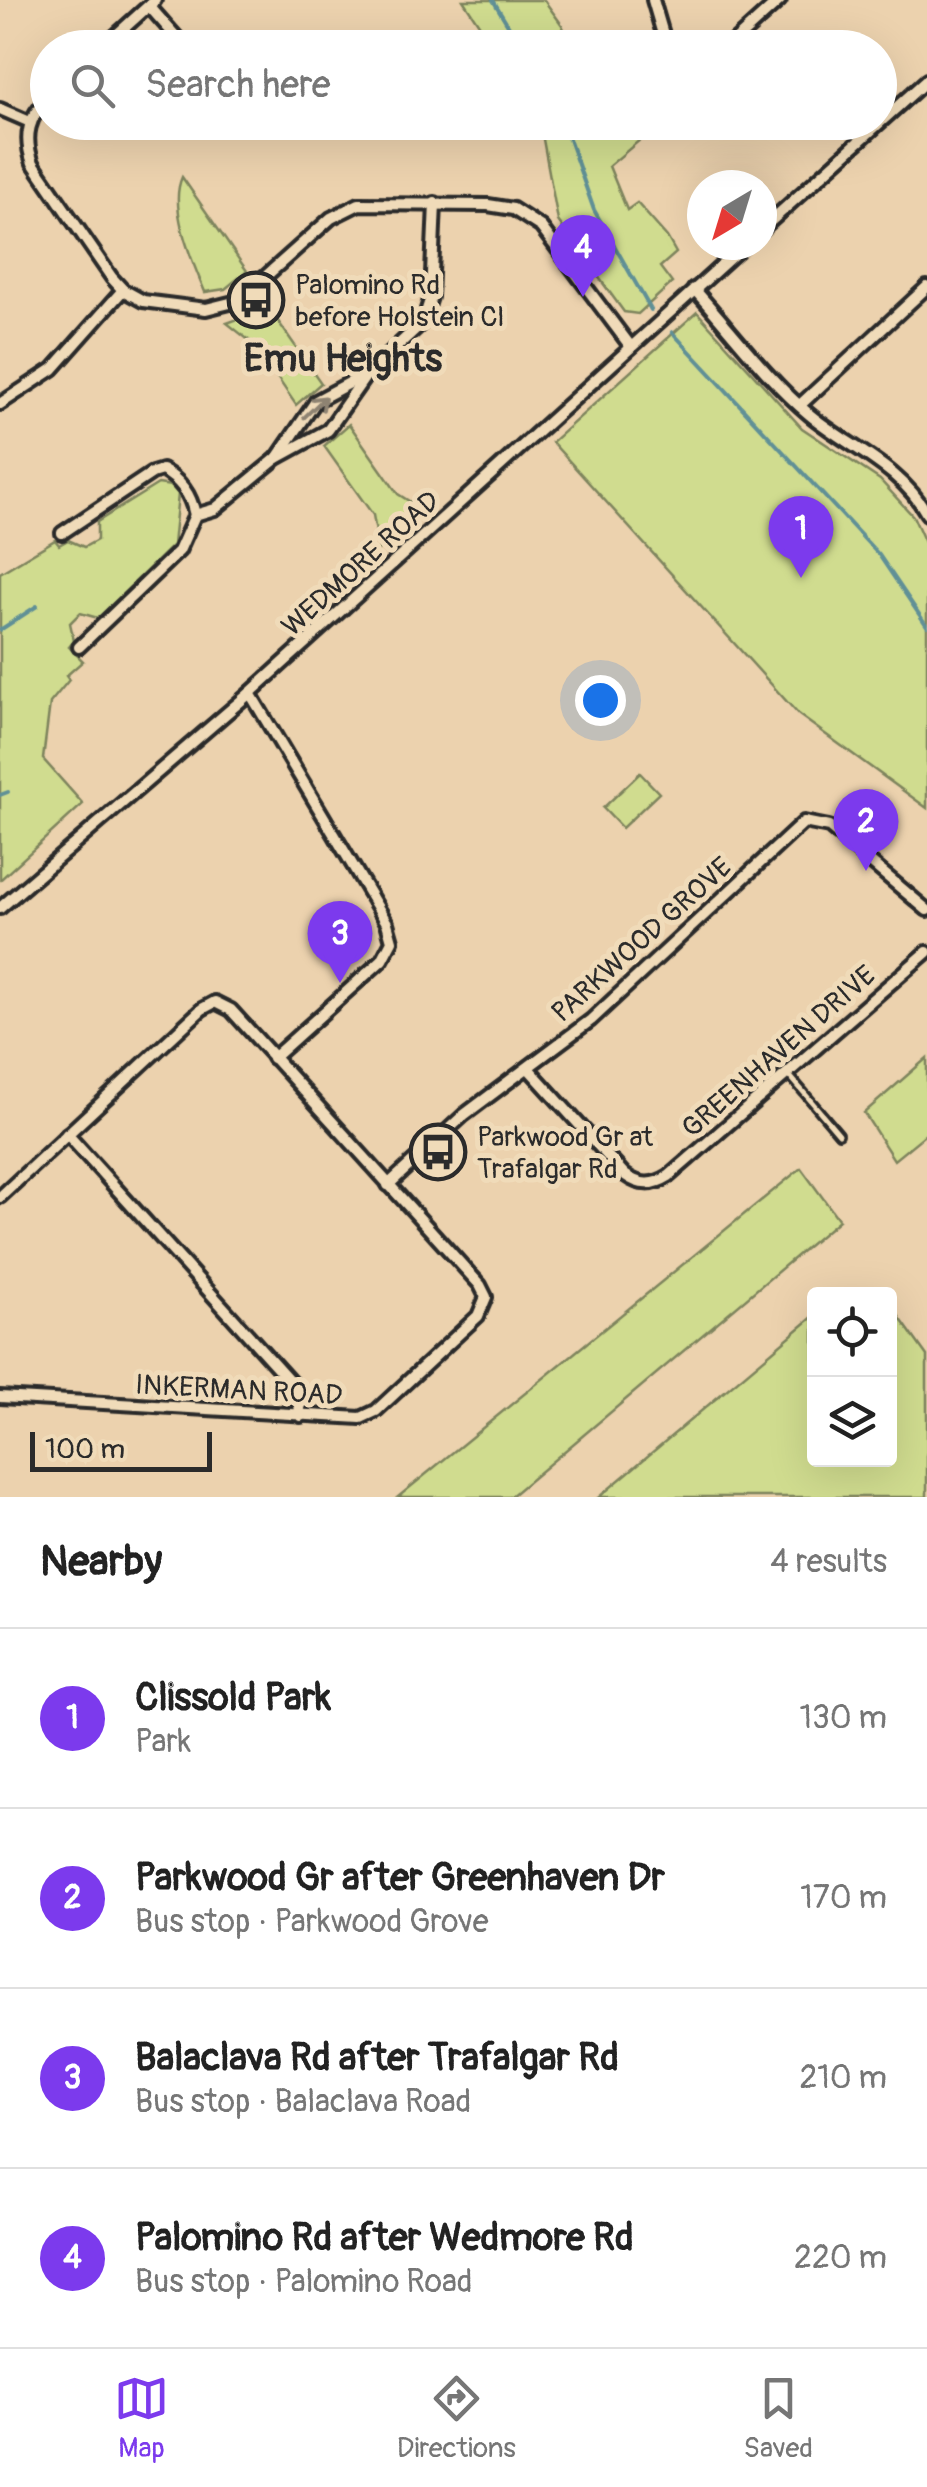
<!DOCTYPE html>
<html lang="en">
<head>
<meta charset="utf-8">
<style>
  body { margin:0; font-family:Pangolin,sans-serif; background:#f6f6f6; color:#222 }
  .controls { position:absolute; right:30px; bottom:30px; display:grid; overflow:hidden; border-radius:10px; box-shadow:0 10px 40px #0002 }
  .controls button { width:90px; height:90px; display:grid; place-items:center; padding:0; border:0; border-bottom:2px solid #e0e0e0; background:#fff; color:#222; font:50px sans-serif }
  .compass { position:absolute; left:687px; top:170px; width:90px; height:90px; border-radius:50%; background:#fff; box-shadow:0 10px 40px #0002; rotate:218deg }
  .scale { position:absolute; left:30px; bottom:25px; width:182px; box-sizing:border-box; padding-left:10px; border:5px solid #2b2b2b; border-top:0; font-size:28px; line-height:35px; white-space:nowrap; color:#2b2b2b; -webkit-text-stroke:8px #f0dbb9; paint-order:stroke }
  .you { position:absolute; left:600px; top:700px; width:35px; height:35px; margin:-25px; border:8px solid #fff; border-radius:50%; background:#1a73e8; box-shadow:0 0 0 15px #1a73e833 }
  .badge { display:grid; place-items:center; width:65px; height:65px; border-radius:50%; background:#7c3aed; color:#fff; font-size:32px; font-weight:700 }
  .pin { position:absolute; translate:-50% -82px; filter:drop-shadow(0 2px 5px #0008) }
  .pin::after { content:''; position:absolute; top:52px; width:35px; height:30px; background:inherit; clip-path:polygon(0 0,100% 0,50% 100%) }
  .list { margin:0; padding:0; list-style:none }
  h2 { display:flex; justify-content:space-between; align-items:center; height:130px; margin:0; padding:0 40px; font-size:42px }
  h2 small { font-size:32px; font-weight:400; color:#767676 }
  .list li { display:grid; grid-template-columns:65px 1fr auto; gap:30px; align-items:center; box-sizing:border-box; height:180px; padding:0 40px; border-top:2px solid #e0e0e0 }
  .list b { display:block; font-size:38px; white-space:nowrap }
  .list p { margin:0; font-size:32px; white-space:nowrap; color:#767676 }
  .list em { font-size:32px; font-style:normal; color:#767676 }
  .icon { flex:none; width:55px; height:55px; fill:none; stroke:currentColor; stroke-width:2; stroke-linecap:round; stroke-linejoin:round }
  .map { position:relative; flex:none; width:927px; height:1497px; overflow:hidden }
  .search { position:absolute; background:#fff; box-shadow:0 10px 40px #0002; left:30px; right:30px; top:30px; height:110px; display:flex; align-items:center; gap:25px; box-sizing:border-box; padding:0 35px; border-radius:55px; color:#767676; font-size:38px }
  .sheet { height:850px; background:#fff }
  nav { display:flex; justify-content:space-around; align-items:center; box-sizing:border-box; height:140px; border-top:2px solid #e0e0e0; background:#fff; font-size:28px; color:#767676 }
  nav a { display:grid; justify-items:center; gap:5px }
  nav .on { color:#7c3aed }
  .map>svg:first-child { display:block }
</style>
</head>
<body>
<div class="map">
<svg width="927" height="1497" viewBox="0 0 927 1497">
  <rect width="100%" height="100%" fill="#ecd2ae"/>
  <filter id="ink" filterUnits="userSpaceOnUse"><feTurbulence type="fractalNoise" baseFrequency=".01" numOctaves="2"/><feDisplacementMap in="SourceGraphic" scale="20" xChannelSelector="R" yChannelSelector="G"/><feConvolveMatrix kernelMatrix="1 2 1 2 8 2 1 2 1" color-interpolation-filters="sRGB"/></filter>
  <g filter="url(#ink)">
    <g fill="#d0dc8f" stroke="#7e845d" stroke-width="2.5">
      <path d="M463,0H544L562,25L572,47H494Z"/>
      <path d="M540,123H660L609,166L627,210L637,203L667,237L676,253L660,267L672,283L638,314L624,312L558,221Z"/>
      <path d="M182,177L247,271L225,289L205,292C193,263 168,208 182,177Z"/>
      <path d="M264,301L321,383L296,405L255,345L227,323L241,318Z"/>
      <path d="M697,312L802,428L880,480L913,516L927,547V808L799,715L552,442Z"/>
      <path d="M349,424L398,494L423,510L379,549L373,515L324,446Z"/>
      <path d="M158,484L171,486L178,494L173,545L98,618L80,613L70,623L74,641L69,647L83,661L66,676L69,680L50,703L43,759L83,804L0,880V573L55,540L59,545L68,540L84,547L97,540V522Z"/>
      <path d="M640,773L659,793L622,828L603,808Z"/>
      <path d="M927,1058V1133L894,1160L864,1113Z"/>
      <path d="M801,1168L839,1220L510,1497H398Z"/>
      <path d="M890,1304L927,1356V1497H599L814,1316V1460H890Z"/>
    </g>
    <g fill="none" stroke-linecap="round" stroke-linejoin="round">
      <g stroke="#609096" stroke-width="4">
        <path d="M493,0L522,48"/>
        <path d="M563,122L594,210L651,310"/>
        <path d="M672,332L879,555L927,626"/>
        <path d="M0,630L37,606"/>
        <path d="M0,795L8,792"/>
      </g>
      <g stroke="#2b2b2b" stroke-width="12">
        <path id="lane" d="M789,1075L839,1134"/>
      </g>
      <g stroke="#2b2b2b" stroke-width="18">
        <g id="street">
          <path d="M653,0L667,48"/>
          <path d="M149,6L186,48"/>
          <path d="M102,48L155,0"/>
          <path d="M455,48L462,44"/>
          <path d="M727,48L780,0"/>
          <path d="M48,97C29,117 23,136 33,163L112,278L123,290L143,301L206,309L238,301L331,218L359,204L488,205L513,209L541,227L631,347"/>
          <path d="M0,109L30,122"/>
          <path d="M762,229L927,80"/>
          <path d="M694,289C732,331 767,379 810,415C850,448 901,467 927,514"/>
          <path d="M0,404L53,369L123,290"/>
          <path d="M800,405L927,287"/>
          <path d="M277,458L316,401L368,373L423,322L431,297L435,203"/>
          <path d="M195,515L215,509L277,458L328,430L365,377"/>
          <path d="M62,533L152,473L162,470C181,480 191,495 195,515"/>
          <path d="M79,647L179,551L195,515"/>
          <path d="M250,693L387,923L392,941L382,960L273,1058"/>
          <path d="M0,908L250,693L744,245"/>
          <path d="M528,1068L625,1175C640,1186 653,1186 669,1176L927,952"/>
          <path d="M67,1134L296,1388L301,1416"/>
          <path d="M388,1185L464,1115L591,1020L804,822L829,827L927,910"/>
          <path d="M0,1197L202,1009L215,1002L231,1010L480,1285L486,1297L478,1316L376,1411L361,1418L0,1397"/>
        </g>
      </g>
      <use href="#lane" stroke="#f0dbb9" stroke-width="5"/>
      <use href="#street" stroke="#f0dbb9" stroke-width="10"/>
    </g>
    <defs><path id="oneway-shaft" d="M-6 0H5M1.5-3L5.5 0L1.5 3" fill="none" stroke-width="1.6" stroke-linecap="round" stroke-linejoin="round" transform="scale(2.5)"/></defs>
    <use stroke="#8e8372" href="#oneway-shaft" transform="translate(315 407) rotate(-44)"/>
  </g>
  <defs>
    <g id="bus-ring" transform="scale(2.875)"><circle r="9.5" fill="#f0dbb9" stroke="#2b2b2b" stroke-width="1.5"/><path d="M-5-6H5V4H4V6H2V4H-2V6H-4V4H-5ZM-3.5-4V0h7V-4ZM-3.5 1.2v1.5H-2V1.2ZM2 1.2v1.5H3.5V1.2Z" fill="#2b2b2b"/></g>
  </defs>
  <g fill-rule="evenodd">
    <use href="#bus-ring" x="256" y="300"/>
    <use href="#bus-ring" x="438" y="1152"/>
  </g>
  <g text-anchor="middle" stroke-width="10" stroke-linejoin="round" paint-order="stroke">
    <g font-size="28" fill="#2b2b2b" stroke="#f0dbb9" text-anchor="start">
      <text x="295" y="294">Palomino Rd<tspan x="295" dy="32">before Holstein Cl</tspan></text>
      <text x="477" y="1146">Parkwood Gr at<tspan x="477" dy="32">Trafalgar Rd</tspan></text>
    </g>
    <g font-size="28" fill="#2b2b2b" stroke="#f0dbb9">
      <text transform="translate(360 563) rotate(-42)" y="10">WEDMORE ROAD</text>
      <text transform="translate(641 939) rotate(-42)" y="10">PARKWOOD GROVE</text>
      <text transform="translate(778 1051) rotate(-41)" y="10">GREENHAVEN DRIVE</text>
      <text transform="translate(239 1389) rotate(3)" y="10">INKERMAN ROAD</text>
    </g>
    <g font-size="38" font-weight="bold" fill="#2b2b2b" stroke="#f0dbb9">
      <text x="343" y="371">Emu Heights</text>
    </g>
  </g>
</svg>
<div class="controls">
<button><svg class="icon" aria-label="locate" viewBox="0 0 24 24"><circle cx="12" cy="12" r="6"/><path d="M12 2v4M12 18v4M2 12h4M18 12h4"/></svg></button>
<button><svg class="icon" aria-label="layers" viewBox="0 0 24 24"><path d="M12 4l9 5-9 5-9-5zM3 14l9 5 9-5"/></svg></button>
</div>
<svg class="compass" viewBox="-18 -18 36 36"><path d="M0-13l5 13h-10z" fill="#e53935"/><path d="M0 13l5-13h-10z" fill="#767676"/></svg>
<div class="scale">100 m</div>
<div class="you"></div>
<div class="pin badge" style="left:801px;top:578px">1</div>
<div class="pin badge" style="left:866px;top:871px">2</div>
<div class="pin badge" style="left:340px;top:983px">3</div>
<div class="pin badge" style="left:583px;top:297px">4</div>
<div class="search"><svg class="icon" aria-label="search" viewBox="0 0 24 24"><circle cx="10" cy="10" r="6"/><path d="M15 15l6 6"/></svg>Search here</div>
</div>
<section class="sheet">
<h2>Nearby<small>4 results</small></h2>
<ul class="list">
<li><span class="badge">1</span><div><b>Clissold Park</b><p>Park</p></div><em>130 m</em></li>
<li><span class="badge">2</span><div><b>Parkwood Gr after Greenhaven Dr</b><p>Bus stop · Parkwood Grove</p></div><em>170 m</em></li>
<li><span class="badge">3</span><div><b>Balaclava Rd after Trafalgar Rd</b><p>Bus stop · Balaclava Road</p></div><em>210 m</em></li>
<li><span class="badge">4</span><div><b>Palomino Rd after Wedmore Rd</b><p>Bus stop · Palomino Road</p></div><em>220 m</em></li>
</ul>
</section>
<nav>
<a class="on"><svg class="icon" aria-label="map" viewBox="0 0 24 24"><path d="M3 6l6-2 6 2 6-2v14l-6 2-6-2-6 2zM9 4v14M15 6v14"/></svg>Map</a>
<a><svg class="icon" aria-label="directions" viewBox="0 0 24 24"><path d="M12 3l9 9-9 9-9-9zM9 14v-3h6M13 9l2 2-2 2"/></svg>Directions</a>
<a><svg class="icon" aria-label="saved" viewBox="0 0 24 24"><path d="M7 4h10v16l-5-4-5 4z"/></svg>Saved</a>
</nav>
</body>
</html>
